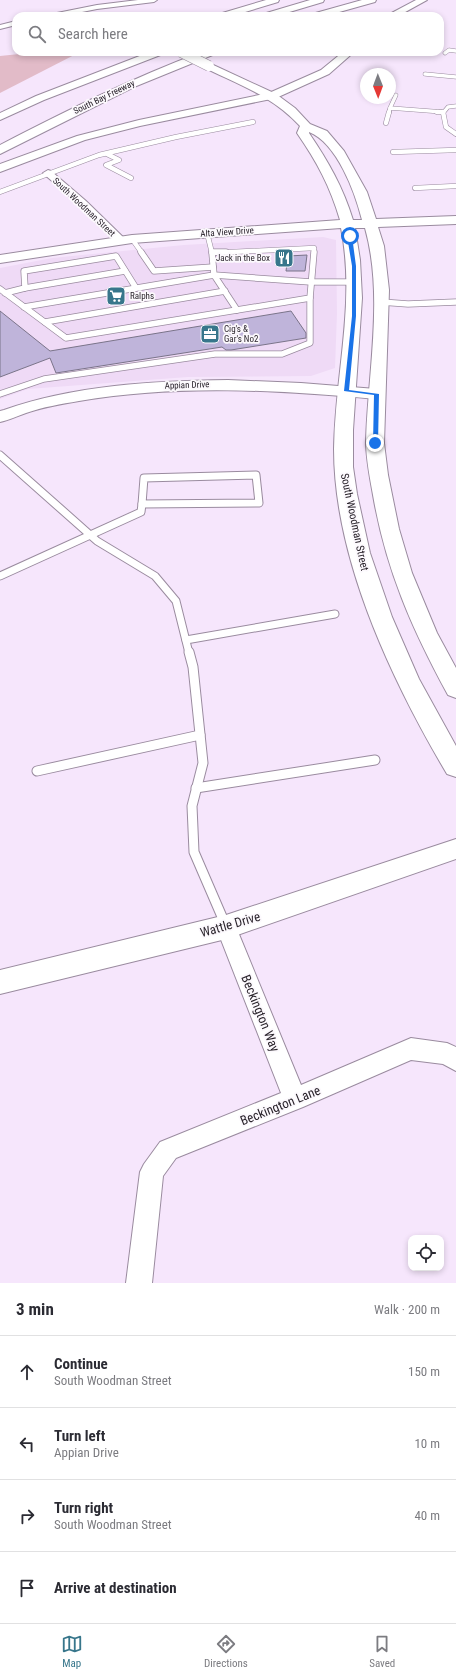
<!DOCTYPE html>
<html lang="en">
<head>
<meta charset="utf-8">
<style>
  body { margin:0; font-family:"Roboto Condensed",sans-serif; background:#f2f2f3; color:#2b2b33 }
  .controls { position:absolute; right:12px; bottom:12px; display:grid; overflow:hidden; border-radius:8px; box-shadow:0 2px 6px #0003 }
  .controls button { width:36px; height:36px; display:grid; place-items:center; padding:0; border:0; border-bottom:1px solid #e1e1e2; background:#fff; color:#2b2b33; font:20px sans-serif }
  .compass { position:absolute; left:360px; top:68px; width:36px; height:36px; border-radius:50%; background:#fff; box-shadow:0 2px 6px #0003; rotate:179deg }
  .stop { position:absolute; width:12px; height:12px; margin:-9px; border:3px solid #1a73e8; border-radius:50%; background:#fff }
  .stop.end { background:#1a73e8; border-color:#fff; box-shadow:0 1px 4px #0008 }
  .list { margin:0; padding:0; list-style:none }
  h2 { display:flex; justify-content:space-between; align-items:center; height:52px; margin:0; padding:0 16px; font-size:17px }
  h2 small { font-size:13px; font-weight:400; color:#7c7c81 }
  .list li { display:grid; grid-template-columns:26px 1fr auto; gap:12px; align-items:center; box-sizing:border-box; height:72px; padding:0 16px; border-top:1px solid #e1e1e2 }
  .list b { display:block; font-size:15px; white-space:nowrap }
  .list p { margin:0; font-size:13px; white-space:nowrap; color:#7c7c81 }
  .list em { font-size:13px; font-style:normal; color:#7c7c81 }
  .icon { flex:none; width:22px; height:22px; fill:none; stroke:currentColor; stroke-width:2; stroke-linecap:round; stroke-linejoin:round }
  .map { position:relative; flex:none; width:456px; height:1283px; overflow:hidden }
  .search { position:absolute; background:#fff; box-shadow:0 2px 6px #0003; left:12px; right:12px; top:12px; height:44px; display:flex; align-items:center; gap:10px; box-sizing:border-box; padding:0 14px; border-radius:12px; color:#7c7c81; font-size:15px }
  .sheet { height:340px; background:#fff }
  nav { display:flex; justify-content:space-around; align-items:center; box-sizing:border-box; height:56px; border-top:1px solid #e1e1e2; background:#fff; font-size:11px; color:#7c7c81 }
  nav a { display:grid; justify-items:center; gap:2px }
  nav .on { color:#37768b }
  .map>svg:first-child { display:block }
</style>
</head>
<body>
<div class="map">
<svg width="456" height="1283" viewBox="0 0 456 1283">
  <rect width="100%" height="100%" fill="#f6e6fc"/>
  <path fill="#efdaf6" d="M323,237L336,240L337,313L335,368L311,376L188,377L28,389L0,399V268L52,258L184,245Z"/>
  <path fill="#e2bbc8" d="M39,52H80L0,93V56Z"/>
  <g fill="#bfb4da" stroke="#7a7489">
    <path d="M307,255L305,271H286L288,256Z"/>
    <path d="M0,311L50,351L291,311L306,333V338L231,350H226L222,347L56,373L50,358L0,377Z"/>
  </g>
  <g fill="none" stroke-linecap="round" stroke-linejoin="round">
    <g stroke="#9a8b9f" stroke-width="4.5">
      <g id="service-far4">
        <path d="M445,53L449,50L456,51"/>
        <path d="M425,74L456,77"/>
        <path d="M390,108L396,95"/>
        <path d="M389,113L390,108L443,112"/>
        <path d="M443,113L448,107L456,106"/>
      </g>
    </g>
    <g stroke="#9a8b9f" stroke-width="5.5">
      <g id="service-far3">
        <path d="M437,112H443"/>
        <path d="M443,112L446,127L456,134"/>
        <path d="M386,123L389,112"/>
        <path d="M393,152L456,150"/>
        <path d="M107,154L119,160L106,165L131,178"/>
        <path d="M415,188L456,186"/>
        <path d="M0,192L99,155L176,137L253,122"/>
        <path d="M207,233L212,253L314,248V253"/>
        <path d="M132,239L142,253"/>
      </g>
    </g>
    <g stroke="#9a8b9f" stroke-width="7">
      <g id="service-far2">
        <path d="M141,252L154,271L213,267"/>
        <path d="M212,252H226"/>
        <path d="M212,253L214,275L311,282H354"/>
        <path d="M25,288L125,271"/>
        <path d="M0,289L66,338L310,298L314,252"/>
        <path d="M5,293L25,288L24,271L116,256L136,288"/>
        <path d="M381,302L408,304L456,302"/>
        <path d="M24,307L214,275L237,310"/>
        <path d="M45,322L225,291"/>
        <path d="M0,394L44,379L215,354H282L310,343V298"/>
      </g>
    </g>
    <g stroke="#9a8b9f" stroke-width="9">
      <g id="service-far1">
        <path d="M0,455L97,541L155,576L176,601L189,653"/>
        <path d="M256,475L259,503L142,504L144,478Z"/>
        <path d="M0,576L141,512L142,504"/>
        <path d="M186,640L335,614"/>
      </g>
    </g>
    <g stroke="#9a8b9f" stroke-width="11">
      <g id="service">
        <path d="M189,652L193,667L203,763L192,806L194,852L226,926"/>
        <path d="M37,771L200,735"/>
        <path d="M196,788L375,760"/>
      </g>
    </g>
    <g stroke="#9a8b9f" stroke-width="2">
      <g id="minor">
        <path d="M138,0H157L154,2L97,9L62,16H49L52,14L97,5Z"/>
        <path d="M16,21V25L0,29V25Z"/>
        <path d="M48,170L51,171L86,201L124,238L125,240L124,242H116L80,205L45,175L43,173Z"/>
        <path d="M226,918L233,920L236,927L301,1085L411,1038L447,1043L456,1047V1071L443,1064L411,1060L303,1107L176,1158L163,1176L152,1283H126L140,1172L144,1164L160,1142L281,1093L216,927L219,920Z"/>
      </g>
    </g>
    <g stroke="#9a8b9f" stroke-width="2">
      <g id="tertiary">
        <path d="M228,380L301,383L376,389L381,391L384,394L381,397L376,399C277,390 178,384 79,401C61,404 43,407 26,413C17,416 9,420 0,422V411L4,410C75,385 153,381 228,380Z"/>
        <path d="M456,839V859L226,939L0,994V970L226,915Z"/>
      </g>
    </g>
    <g stroke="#9a8b9f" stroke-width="2">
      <path id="secondary" d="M209,63L276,94L295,108L310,124L327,131L344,151L367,192L376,219L456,216V224L378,227L384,246L389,290L384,443L388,475L399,529L412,573L437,633L456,668V698L448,695C412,629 386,570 373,495C370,478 366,459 366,441C368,372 384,295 365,228H355L360,260L362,298L353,430V467L357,494L370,553L392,617L419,679L456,746V777L447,774C392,681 334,559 334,449C335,374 356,303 341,228L132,243L0,263V255L132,235L340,220C330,186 317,162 297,133L300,126C272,96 242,86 205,68L204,66ZM309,132C337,143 355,192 362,220H353C343,187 328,161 309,133Z"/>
    </g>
    <g stroke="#9a8b9f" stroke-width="2">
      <g id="motorway">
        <path d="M266,0H279L278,2L232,16H217L219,14Z"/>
        <path d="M310,0H324L323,2L276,16H261L263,14Z"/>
        <path d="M362,0H376L375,2L325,16H310L312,14Z"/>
        <path d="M416,0H427L398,16H386Z"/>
        <path d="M150,52H164L163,54L44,100L0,120V113L36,96Z"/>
        <path d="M202,52H216L215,54L134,87L0,154V145C66,111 132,78 202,52Z"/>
        <path d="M343,52H354L329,74L276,98L140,126L85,140L0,172V164L77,136L139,120L269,93L321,70Z"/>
      </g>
    </g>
    <use href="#service-far4" stroke="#fff" stroke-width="3.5"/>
    <use href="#service-far3" stroke="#fff" stroke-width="4.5"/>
    <use href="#service-far2" stroke="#fff" stroke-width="5.5"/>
    <use href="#service-far1" stroke="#fff" stroke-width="7"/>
    <use href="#service" stroke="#fff" stroke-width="9"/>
    <use href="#minor" fill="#fff" fill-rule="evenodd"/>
    <use href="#tertiary" fill="#fff" fill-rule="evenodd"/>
    <use href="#secondary" fill="#fff" fill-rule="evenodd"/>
    <use href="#motorway" fill="#fff" fill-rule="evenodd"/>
    <g stroke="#9a8b9f" stroke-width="11" stroke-linecap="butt">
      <path id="secondary-bridge" d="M181,52L209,66"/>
    </g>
    <use href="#secondary-bridge" stroke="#fff" stroke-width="10"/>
  </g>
  <path fill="#1a73e8" d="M350,234L352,236L356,266V316L349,390L379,394L378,443L375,444L373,443L374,395L344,391L352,316V266L347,236Z"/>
  <defs>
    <g id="restaurant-square" transform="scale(1)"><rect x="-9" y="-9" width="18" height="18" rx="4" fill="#37768b" stroke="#fcf9fd"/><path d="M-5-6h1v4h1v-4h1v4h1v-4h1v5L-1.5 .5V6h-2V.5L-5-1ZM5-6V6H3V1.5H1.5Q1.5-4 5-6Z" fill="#fff"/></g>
    <g id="supermarket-square" transform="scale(1)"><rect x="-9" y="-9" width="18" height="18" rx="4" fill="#37768b" stroke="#fcf9fd"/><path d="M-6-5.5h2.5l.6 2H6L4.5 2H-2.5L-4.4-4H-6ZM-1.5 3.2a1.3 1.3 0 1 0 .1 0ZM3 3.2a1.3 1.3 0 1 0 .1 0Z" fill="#fff"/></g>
    <g id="office-square" transform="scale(1)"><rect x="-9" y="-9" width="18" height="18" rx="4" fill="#37768b" stroke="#fcf9fd"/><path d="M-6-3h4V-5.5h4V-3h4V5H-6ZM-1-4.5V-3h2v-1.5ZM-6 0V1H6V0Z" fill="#fff"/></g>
  </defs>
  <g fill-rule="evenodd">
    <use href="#restaurant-square" x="284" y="258"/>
    <use href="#supermarket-square" x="116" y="296"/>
    <use href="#office-square" x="210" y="334"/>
  </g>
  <g text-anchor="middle" stroke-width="3.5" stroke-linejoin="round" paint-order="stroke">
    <g font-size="9" fill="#2a242c" stroke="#fcf9fd">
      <text transform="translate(104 97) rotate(-26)" y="3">South Bay Freeway</text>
      <text transform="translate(84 207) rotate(43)" y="3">South Woodman Street</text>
      <text transform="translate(227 232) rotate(-4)" y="3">Alta View Drive</text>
      <text transform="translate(187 385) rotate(-2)" y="3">Appian Drive</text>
    </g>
    <g font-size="9" fill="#2a242c" stroke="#fcf9fd" text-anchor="start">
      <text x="270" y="261" text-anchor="end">Jack in the Box</text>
      <text x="130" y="299">Ralphs</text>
      <text x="224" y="332">Cig's &amp;<tspan x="224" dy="10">Gar's No2</tspan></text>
    </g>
    <g font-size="11" fill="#2a242c" stroke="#fcf9fd">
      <text transform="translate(355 522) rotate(78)" y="4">South Woodman Street</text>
    </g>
    <g font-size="13" fill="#2a242c" stroke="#fcf9fd">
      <text transform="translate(230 924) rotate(-16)" y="5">Wattle Drive</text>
      <text transform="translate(261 1013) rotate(68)" y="5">Beckington Way</text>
      <text transform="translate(280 1105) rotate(-22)" y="5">Beckington Lane</text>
    </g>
  </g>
</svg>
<div class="controls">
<button><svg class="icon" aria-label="locate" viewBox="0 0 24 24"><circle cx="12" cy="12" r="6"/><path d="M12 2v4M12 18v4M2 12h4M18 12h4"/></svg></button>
</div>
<svg class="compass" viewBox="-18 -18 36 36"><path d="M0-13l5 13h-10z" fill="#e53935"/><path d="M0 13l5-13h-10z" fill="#7c7c81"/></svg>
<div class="stop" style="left:350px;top:236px"></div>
<div class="stop end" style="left:375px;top:443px"></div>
<div class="search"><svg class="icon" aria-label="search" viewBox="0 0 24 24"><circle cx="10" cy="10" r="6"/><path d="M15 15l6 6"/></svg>Search here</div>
</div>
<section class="sheet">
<h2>3 min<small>Walk · 200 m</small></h2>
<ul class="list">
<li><svg class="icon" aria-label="ahead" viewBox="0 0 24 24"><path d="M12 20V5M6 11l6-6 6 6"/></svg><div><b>Continue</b><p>South Woodman Street</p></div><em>150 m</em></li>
<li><svg class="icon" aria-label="left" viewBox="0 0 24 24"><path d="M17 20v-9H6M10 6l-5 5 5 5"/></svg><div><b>Turn left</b><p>Appian Drive</p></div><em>10 m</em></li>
<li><svg class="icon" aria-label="right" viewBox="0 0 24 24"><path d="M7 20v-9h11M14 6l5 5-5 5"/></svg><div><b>Turn right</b><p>South Woodman Street</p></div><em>40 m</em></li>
<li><svg class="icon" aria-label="arrive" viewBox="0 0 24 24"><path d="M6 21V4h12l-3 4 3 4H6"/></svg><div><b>Arrive at destination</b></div></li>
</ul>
</section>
<nav>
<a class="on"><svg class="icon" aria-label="map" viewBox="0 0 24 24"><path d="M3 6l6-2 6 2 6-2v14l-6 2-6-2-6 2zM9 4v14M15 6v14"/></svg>Map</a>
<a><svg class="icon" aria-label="directions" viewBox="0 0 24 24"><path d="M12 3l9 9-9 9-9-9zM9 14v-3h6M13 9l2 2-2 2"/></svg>Directions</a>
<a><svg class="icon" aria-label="saved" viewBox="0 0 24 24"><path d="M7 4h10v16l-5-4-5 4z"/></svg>Saved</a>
</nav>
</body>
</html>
